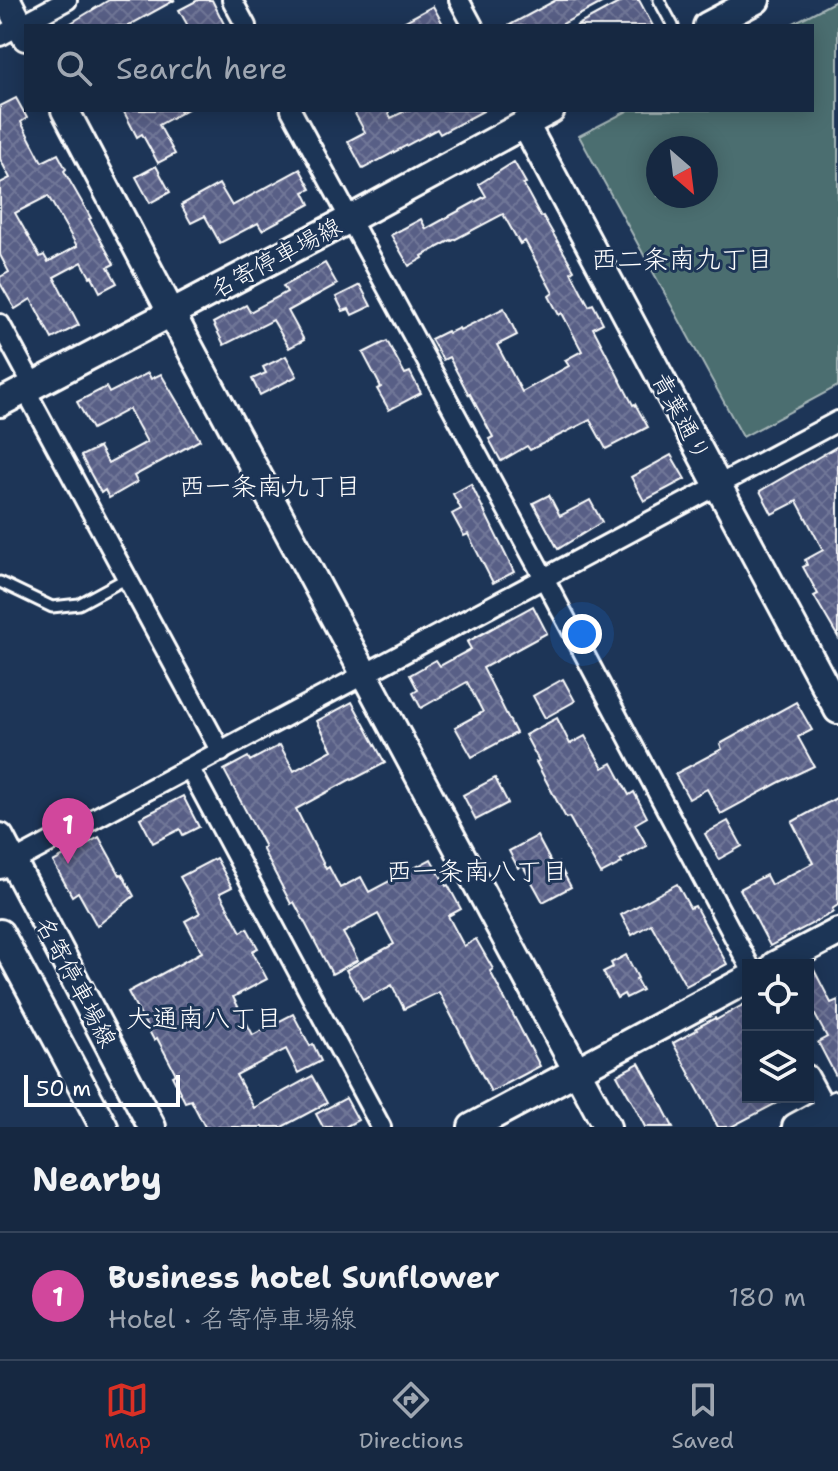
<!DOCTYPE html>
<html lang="en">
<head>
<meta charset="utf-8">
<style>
  body { margin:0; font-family:"Shantell Sans","Klee One",sans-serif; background:#23344c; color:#f1f3f6 }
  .controls { position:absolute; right:24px; bottom:24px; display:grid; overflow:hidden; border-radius:0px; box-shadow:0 4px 20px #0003 }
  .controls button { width:72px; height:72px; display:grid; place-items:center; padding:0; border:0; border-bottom:2px solid #35445a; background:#162841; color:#f1f3f6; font:40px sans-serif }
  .compass { position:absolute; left:646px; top:136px; width:72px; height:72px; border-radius:50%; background:#162841; box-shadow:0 4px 20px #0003; rotate:152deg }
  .scale { position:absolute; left:24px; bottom:20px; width:156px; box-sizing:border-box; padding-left:8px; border:4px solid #fff; border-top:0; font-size:22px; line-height:28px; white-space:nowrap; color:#fff; -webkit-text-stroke:6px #1d3557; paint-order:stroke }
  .you { position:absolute; left:582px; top:634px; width:28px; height:28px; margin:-20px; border:6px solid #fff; border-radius:50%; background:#1a73e8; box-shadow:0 0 0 12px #1a73e833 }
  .badge { display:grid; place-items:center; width:52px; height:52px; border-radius:50%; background:#d93025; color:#fff; font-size:26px; font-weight:700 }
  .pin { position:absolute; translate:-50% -66px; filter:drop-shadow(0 2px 4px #0008) }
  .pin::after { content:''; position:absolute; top:42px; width:28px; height:24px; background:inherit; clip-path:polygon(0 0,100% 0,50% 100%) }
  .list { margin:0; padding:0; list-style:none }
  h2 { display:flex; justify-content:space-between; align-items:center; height:104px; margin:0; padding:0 32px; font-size:34px }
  h2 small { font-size:26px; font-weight:400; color:#9ea6b1 }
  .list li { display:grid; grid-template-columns:52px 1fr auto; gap:24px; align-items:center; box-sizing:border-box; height:128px; padding:0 32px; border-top:2px solid #35445a }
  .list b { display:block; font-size:30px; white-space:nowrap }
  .list p { margin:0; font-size:26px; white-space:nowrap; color:#9ea6b1 }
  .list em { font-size:26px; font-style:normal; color:#9ea6b1 }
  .icon { flex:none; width:44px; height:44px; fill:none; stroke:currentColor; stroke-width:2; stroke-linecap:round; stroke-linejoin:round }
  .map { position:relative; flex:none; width:838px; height:1127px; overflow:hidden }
  .search { position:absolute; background:#162841; box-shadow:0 4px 20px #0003; left:24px; right:24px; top:24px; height:88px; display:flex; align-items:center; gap:20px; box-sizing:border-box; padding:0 28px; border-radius:0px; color:#9ea6b1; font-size:30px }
  .sheet { height:232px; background:#162841 }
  nav { display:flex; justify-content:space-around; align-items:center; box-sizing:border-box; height:112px; border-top:2px solid #35445a; background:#162841; font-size:22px; color:#9ea6b1 }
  nav a { display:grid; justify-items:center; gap:4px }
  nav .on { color:#d93025 }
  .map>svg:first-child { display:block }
</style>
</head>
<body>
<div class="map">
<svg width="838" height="1127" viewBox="0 0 838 1127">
  <defs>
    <pattern id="building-cross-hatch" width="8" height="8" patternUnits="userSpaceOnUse" patternTransform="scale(2)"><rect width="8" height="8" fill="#585f86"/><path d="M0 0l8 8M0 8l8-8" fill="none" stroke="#717798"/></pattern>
  </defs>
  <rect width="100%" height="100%" fill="#1d3557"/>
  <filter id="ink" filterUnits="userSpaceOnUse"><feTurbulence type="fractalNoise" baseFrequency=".0125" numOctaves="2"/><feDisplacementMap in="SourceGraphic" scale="16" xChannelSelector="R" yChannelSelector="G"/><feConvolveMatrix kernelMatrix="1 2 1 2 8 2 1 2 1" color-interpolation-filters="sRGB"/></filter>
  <g filter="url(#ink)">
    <path fill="#4c6e70" stroke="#a6b6b8" stroke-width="2" fill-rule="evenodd" d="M838,0V386L743,437L579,136L629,110H812V26H788ZM658,148H706V196H658Z"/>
    <g fill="url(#building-cross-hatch)" stroke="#fff" stroke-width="2" fill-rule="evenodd">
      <path d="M109,0H175L128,26H66Z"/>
      <path d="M198,0H212L225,26H188L179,10Z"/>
      <path d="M556,0H607L559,26H508Z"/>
      <path d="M624,0H639L653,26H576Z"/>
      <path d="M433,6L444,26H396Z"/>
      <path d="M16,98L27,118L21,122L42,162L58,154L66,169L64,171L91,218L89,219L114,264L108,267L117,283L100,292L92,276L90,277L82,262L54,277L79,325L52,339L31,299L15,309L0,283V277L9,272L0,255V183L10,178L0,159V106ZM48,196L77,246L48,262L44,255L40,257L15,213Z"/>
      <path d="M123,110H186L159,125L175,154L158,163L142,134L137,137Z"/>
      <path d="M353,110H387L391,118L407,110H485L440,134L437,129L363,169L348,141L365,132Z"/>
      <path d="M514,162L526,183L523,184L541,217L543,216L574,270L571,272L589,306L593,304L603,323L593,328L633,405L635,404L648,427L606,449L590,420L530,450L527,446L501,461L489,439L493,437L470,394L469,395L449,357L443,360L431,339L447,331L449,333L459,328L460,330L504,308L517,335L497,345L522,392L569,366L565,360L582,351L562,313L559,315L549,296L553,293L525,241L520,244L503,214L452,241L451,240L422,256L423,258L409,266L391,235L421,219L426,229L486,196L479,184Z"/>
      <path d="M156,166L170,192L150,203L136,177Z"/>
      <path d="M300,169L311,189L304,192L310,204L262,230L258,223L220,243L205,216L191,223L181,205L219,184L232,206Z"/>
      <path d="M325,263L337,284L288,311L304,340L289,348L273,320L224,345L213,323L246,305L250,312L287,292L283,286Z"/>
      <path d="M360,285L371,306L352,315L349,309L343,311L336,297Z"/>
      <path d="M387,341L405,374L410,372L421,393L389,410L377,389L381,387L363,353Z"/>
      <path d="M286,356L297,376L260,395L252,379L266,373L263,367Z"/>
      <path d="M148,373L151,379L161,374L200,440L134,476L137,482L109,498L105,490L101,493L81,456L99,447L108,463L147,442L129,409L92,429L77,402L106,387L109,393Z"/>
      <path d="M838,446V637L814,596L818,594L803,567L807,565L805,560L823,550L797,501L772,514L760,491Z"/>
      <path d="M671,455L685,479L644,501L631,477Z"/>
      <path d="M471,484L514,572L493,583L468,534L464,536L452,514L461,509L453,494Z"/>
      <path d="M549,495L560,516L590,500L602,522L558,549L533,503Z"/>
      <path d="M533,606L547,633L483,668L516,733L472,757L455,727L483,712L467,682L421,708L413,693L418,690L410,675L436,660L440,666L471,649L467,642Z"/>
      <path d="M563,679L575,701L545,718L533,696Z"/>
      <path d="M352,702L385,763L352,780L351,779L296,809L326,869L329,867L340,888L361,877L369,892L431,859L446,886L448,885L461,909L448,916L464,946L476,939L493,969L490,971L540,1066L491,1092L439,992L404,1009L392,985L363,1000L346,970L394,944L378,914L343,933L358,960L332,974L294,902L291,904L262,848L265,847L224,770L248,757L250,761L280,745L294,771L332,750L317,721Z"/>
      <path d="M796,702L812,730L798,737L814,766L778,783L721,814L707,789L689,799L675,774L722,749L720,744Z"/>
      <path d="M557,718L570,744L585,736L603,768L612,763L629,795L634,792L647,817L635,824L647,846L620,860L622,863L601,874L569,817L566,818L536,762L539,761L525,735Z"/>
      <path d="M495,778L508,803L476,820L463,795Z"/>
      <path d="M183,796L199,827L183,835L180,829L153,843L140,818Z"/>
      <path d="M838,797V905L832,909L834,912L770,946L740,889L766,875L771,885L813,863L792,822Z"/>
      <path d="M728,821L742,846L719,859L705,834Z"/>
      <path d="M537,836L553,866L558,863L571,887L543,902L523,866L518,868L509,851Z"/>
      <path d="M99,837L120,875L122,874L134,896L97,926L78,892L72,896L53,862Z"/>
      <path d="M216,858L232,887L220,893L241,932L247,928L258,948L252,951L267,979L233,997L253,1035L293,1014L310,1046L313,1044L321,1061L298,1073L286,1049L236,1075L254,1108L312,1076L327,1103L282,1127H205L191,1100L185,1102L172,1076L176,1074L157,1038L154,1040L128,992L202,952L185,921L200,913L180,877Z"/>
      <path d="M677,884L690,908L695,906L727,964L686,986L651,924L632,935L621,915Z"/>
      <path d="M626,955L638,978L636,979L642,990L626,998L624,994L617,998L603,972L613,967L611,963Z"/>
      <path d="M811,964L831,1003L838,1000V1080L818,1042L827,1037L808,1002V966Z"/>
      <path d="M748,1002V1097H788L731,1127H718L673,1043L697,1030L696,1028L715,1018L716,1020Z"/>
      <path d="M639,1063L656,1094L673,1127H645L634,1105L617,1075Z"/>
      <path d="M346,1098L358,1120L345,1127H323L316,1114Z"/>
    </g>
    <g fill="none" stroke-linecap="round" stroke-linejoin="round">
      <g stroke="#fff" stroke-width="15">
        <g id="lane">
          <path d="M659,0L673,26"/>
          <path d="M0,582L52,607L79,604L127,578"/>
        </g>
      </g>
      <g stroke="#fff" stroke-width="24">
        <g id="street">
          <path d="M232,0L246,26"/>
          <path d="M459,0L473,26"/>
          <path d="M0,36L67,0"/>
          <path d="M291,110L544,578L749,965"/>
          <path d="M0,324L33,385"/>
          <path d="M25,389L221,752"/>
          <path d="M190,769L381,1127"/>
          <path d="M0,869L838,421"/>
          <path d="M808,1075L836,1127"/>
        </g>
      </g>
      <g stroke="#fff" stroke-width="32">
        <g id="secondary">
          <path d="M7,0L26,37"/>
          <path d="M707,26L756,0"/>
          <path d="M65,110L184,337L607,1127"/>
          <path d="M525,124L838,710"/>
          <path d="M0,403L350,219L551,110"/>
          <path d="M0,837L152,1127"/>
          <path d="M0,933L104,1127"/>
          <path d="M775,965L838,932"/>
          <path d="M472,1127L748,979"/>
          <path d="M796,1127L838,1104"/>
        </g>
      </g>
      <use href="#lane" stroke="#1d3557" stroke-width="9"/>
      <use href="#street" stroke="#1d3557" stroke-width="18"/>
      <use href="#secondary" stroke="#1d3557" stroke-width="26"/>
    </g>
  </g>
  <g text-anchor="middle" stroke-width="6" stroke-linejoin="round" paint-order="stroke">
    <g font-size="24" fill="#fff" stroke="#1d3557">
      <text transform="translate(276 258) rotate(-28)" y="8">名寄停車場線</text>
      <text transform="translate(681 417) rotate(62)" y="8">青葉通り</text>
      <text transform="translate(76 982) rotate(62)" y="8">名寄停車場線</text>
    </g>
    <g font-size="26" fill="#fff" stroke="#1d3557">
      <text x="682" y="268">西二条南九丁目</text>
      <text x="270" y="495">西一条南九丁目</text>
      <text x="477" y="880">西一条南八丁目</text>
      <text x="204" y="1027">大通南八丁目</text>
    </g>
  </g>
</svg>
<div class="controls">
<button><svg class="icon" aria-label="locate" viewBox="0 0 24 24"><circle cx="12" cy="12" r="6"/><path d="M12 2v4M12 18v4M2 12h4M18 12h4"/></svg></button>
<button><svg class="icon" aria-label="layers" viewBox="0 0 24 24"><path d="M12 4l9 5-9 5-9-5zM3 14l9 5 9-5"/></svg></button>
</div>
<svg class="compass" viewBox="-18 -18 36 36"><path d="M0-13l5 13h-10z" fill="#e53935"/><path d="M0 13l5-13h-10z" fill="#9ea6b1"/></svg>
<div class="scale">50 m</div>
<div class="you"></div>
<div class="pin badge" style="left:68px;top:864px;background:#d1479c">1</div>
<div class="search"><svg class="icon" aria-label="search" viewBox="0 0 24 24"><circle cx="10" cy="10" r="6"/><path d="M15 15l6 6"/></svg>Search here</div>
</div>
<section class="sheet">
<h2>Nearby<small></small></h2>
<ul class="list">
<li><span class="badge" style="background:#d1479c">1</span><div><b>Business hotel Sunflower</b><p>Hotel · 名寄停車場線</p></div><em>180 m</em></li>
</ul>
</section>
<nav>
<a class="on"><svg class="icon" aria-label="map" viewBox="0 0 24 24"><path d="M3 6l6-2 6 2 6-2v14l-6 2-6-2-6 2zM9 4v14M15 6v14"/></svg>Map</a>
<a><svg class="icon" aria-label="directions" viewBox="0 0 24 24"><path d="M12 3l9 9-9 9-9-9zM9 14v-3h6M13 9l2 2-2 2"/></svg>Directions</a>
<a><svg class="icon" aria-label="saved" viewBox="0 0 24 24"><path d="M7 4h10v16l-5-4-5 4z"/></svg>Saved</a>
</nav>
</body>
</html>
